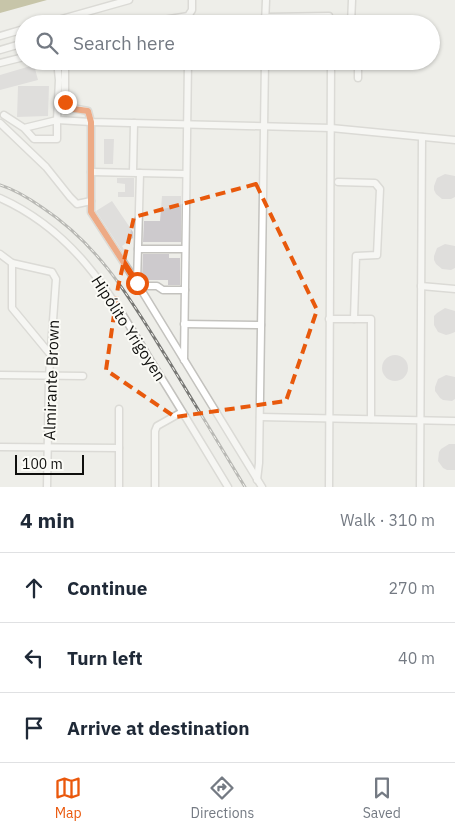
<!DOCTYPE html>
<html lang="en">
<head>
<meta charset="utf-8">
<style>
  body { margin:0; font-family:"IBM Plex Sans",sans-serif; background:#f2f2f3; color:#1f2937 }
  .scale { position:absolute; left:15px; bottom:12px; width:69px; box-sizing:border-box; padding-left:5px; border:2px solid #0f0f0d; border-top:0; font-size:14px; line-height:18px; white-space:nowrap; color:#0f0f0d; -webkit-text-stroke:4px #fbfbf6; paint-order:stroke }
  .stop { position:absolute; width:15px; height:15px; margin:-11px; border:4px solid #ea580c; border-radius:50%; background:#fff }
  .stop.end { background:#ea580c; border-color:#fff; box-shadow:0 1px 5px #0008 }
  .list { margin:0; padding:0; list-style:none }
  h2 { display:flex; justify-content:space-between; align-items:center; height:65px; margin:0; padding:0 20px; font-size:21px }
  h2 small { font-size:16px; font-weight:400; color:#747a83 }
  .list li { display:grid; grid-template-columns:32px 1fr auto; gap:15px; align-items:center; box-sizing:border-box; height:70px; padding:0 20px; border-top:1px solid #e0e1e3 }
  .list b { display:block; font-size:19px; white-space:nowrap }
  .list em { font-size:16px; font-style:normal; color:#747a83 }
  .icon { flex:none; width:28px; height:28px; fill:none; stroke:currentColor; stroke-width:2; stroke-linecap:round; stroke-linejoin:round }
  .map { position:relative; flex:none; width:455px; height:487px; overflow:hidden }
  .search { position:absolute; background:#fff; box-shadow:0 1px 4px #0004; left:15px; right:15px; top:15px; height:55px; display:flex; align-items:center; gap:12px; box-sizing:border-box; padding:0 18px; border-radius:28px; color:#747a83; font-size:19px }
  .sheet { height:275px; background:#fff }
  nav { display:flex; justify-content:space-around; align-items:center; box-sizing:border-box; height:70px; border-top:1px solid #e0e1e3; background:#fff; font-size:14px; color:#747a83 }
  nav a { display:grid; justify-items:center; gap:2px }
  nav .on { color:#ea580c }
  .map>svg:first-child { display:block }
</style>
</head>
<body>
<div class="map">
<svg width="455" height="487" viewBox="0 0 455 487">
  <rect width="100%" height="100%" fill="#eeeee9"/>
  <path fill="#97925c" d="M0,0H47L0,13Z"/>
  <g fill="#cdcacd">
    <path d="M34,65L38,80L0,90V75Z"/>
    <path d="M18,86H49L48,116L17,117Z"/>
    <path d="M104,139H114L113,164H104Z"/>
    <path d="M445,174L455,176V197L451,199H442L436,194L434,190V186L437,178Z"/>
    <path d="M117,178H134V197H118V192H125V184L117,183Z"/>
    <path d="M162,196H181V242H143L144,221H160Z"/>
    <path d="M112,201L133,232V238L122,246L126,253L124,254L96,211Z"/>
    <path d="M445,244L455,246V268L451,270L442,269L436,264L434,260V256L437,248Z"/>
    <path d="M143,254H169V258H180V285H168V280H142Z"/>
    <path d="M445,308L455,311V332L450,334L446,335L438,332L434,325V316L437,313Z"/>
    <circle cx="395" cy="368" r="13"/>
    <path d="M446,375L455,377V399L452,401L443,400L440,398L435,391V387L438,379Z"/>
    <path d="M449,444H455V470H447L443,468L438,461L439,452L441,449Z"/>
  </g>
  <g fill="none" stroke-linecap="round" stroke-linejoin="round">
    <g stroke="#c3c2be" stroke-width="9">
      <g id="minor">
        <path d="M265,17L329,16L330,24"/>
        <path d="M44,24L129,0"/>
        <path d="M139,24L188,16L192,10V0"/>
        <path d="M265,24L266,0"/>
        <path d="M351,24L352,0"/>
        <path d="M0,36L24,29"/>
        <path d="M0,50L24,43"/>
        <path d="M57,61L59,80L57,120L91,122L331,128L455,140"/>
        <path d="M65,61V102L67,107L88,111L91,122V212L137,283L262,487"/>
        <path d="M358,61V78"/>
        <path d="M0,63L24,57"/>
        <path d="M4,115L24,128L34,139H57V120L24,128"/>
        <path d="M0,123L46,167L70,197L77,204L91,201"/>
        <path d="M91,172L186,174"/>
        <path d="M133,172L134,123"/>
        <path d="M140,173L137,283L145,286H157L163,290H185"/>
        <path d="M338,182L375,183L380,189L377,255L356,256L354,319"/>
        <path d="M0,198C76,232 111,295 152,363C178,404 203,446 228,487"/>
        <path d="M138,249H185"/>
        <path d="M0,254L12,263L52,272L56,279L49,376L47,487"/>
        <path d="M12,263V308L50,354"/>
        <path d="M421,286L455,289"/>
        <path d="M329,319H371V419"/>
        <path d="M184,324L261,325"/>
        <path d="M184,360L188,61"/>
        <path d="M0,375L83,376"/>
        <path d="M119,409V487"/>
        <path d="M260,417L455,421"/>
        <path d="M0,447L119,448"/>
        <path d="M257,480L259,463L265,61"/>
        <path d="M155,487V431L157,426L182,412"/>
        <path d="M329,487L331,61"/>
        <path d="M420,487L422,137"/>
      </g>
    </g>
    <use href="#minor" stroke="#fff" stroke-width="6"/>
    <g stroke="#787875" stroke-width="3">
      <path id="rail" d="M0,185C16,190 30,199 43,208C103,248 133,304 170,363C195,405 220,446 245,487"/>
    </g>
    <use href="#rail" stroke="#fbfbf6" stroke-width="1" stroke-dasharray="4" stroke-linecap="butt"/>
  </g>
  <g fill="none" stroke-linecap="round" stroke-linejoin="round">
    <path stroke="#ea580c" stroke-width="6" d="M65,102L67,108L88,111L91,122V212L137,283"/>
  </g>
  <path d="M0 0H455V487H0ZM256,184L317,310L286,401L175,417L106,370L118,287L134,217Z" fill="#eeeee9" fill-opacity=".55" fill-rule="evenodd"/>
  <path fill="none" stroke="#e8590c" stroke-width="4" stroke-dasharray="10 6" stroke-linejoin="round" d="M256,184L317,310L286,401L175,417L106,370L118,287L134,217Z"/>
  <g text-anchor="middle" stroke-width="4" stroke-linejoin="round" paint-order="stroke">
    <g font-size="16" fill="#0f0f0d" stroke="#fbfbf6">
      <text transform="translate(129 328) rotate(57)" y="6">Hipólito Yrigoyen</text>
      <text transform="translate(51 380) rotate(-88)" y="6">Almirante Brown</text>
    </g>
  </g>
</svg>
<div class="scale">100 m</div>
<div class="stop" style="left:137px;top:283px"></div>
<div class="stop end" style="left:65px;top:102px"></div>
<div class="search"><svg class="icon" aria-label="search" viewBox="0 0 24 24"><circle cx="10" cy="10" r="6"/><path d="M15 15l6 6"/></svg>Search here</div>
</div>
<section class="sheet">
<h2>4 min<small>Walk · 310 m</small></h2>
<ul class="list">
<li><svg class="icon" aria-label="ahead" viewBox="0 0 24 24"><path d="M12 20V5M6 11l6-6 6 6"/></svg><div><b>Continue</b></div><em>270 m</em></li>
<li><svg class="icon" aria-label="left" viewBox="0 0 24 24"><path d="M17 20v-9H6M10 6l-5 5 5 5"/></svg><div><b>Turn left</b></div><em>40 m</em></li>
<li><svg class="icon" aria-label="arrive" viewBox="0 0 24 24"><path d="M6 21V4h12l-3 4 3 4H6"/></svg><div><b>Arrive at destination</b></div></li>
</ul>
</section>
<nav>
<a class="on"><svg class="icon" aria-label="map" viewBox="0 0 24 24"><path d="M3 6l6-2 6 2 6-2v14l-6 2-6-2-6 2zM9 4v14M15 6v14"/></svg>Map</a>
<a><svg class="icon" aria-label="directions" viewBox="0 0 24 24"><path d="M12 3l9 9-9 9-9-9zM9 14v-3h6M13 9l2 2-2 2"/></svg>Directions</a>
<a><svg class="icon" aria-label="saved" viewBox="0 0 24 24"><path d="M7 4h10v16l-5-4-5 4z"/></svg>Saved</a>
</nav>
</body>
</html>
